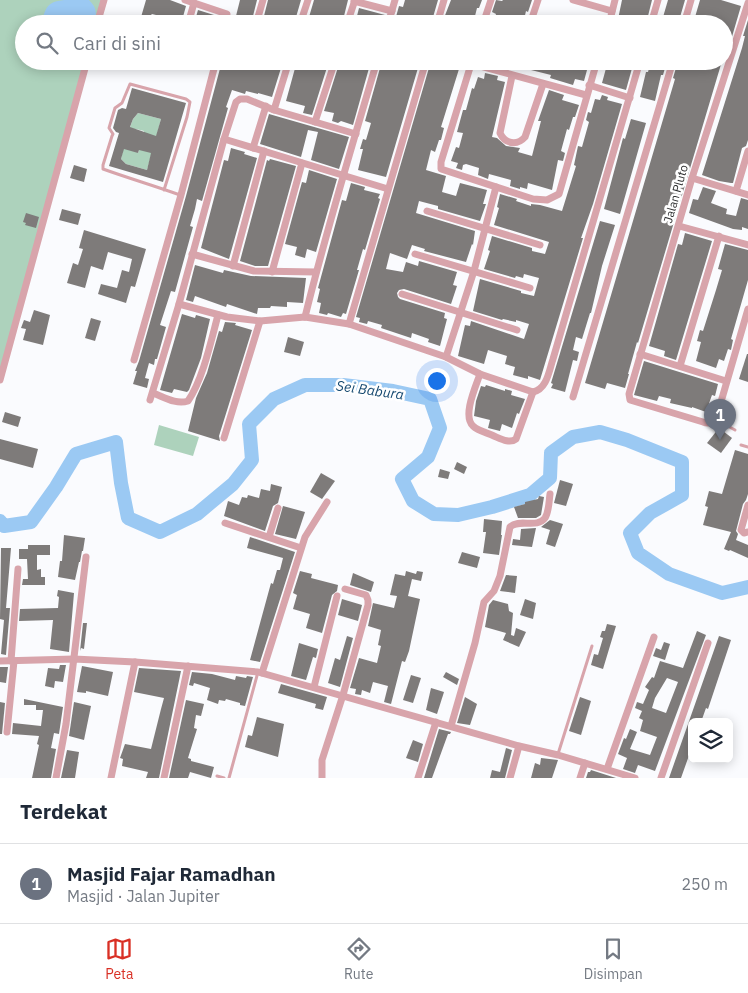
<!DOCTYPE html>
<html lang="id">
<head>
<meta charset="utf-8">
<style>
  body { margin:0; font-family:"IBM Plex Sans",sans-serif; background:#f6f6f7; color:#1f2937 }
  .controls { position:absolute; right:15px; bottom:15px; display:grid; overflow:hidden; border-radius:8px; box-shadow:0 2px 12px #0003 }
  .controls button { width:45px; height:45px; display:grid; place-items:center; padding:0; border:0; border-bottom:1px solid #e0e1e3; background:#fff; color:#1f2937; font:25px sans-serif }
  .you { position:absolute; left:436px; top:380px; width:18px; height:18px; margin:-12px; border:4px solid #fff; border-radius:50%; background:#1a73e8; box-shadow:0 0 0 8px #1a73e833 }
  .badge { display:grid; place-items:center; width:32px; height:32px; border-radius:50%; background:#d93025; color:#fff; font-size:16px; font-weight:700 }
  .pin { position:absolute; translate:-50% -41px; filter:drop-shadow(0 1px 2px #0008) }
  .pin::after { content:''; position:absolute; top:26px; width:18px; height:15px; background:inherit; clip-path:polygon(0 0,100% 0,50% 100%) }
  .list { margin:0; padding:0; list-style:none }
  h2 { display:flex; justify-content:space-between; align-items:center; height:65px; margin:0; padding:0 20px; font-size:21px }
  h2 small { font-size:16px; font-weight:400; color:#747a83 }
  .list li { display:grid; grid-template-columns:32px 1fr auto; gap:15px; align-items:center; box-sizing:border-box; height:80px; padding:0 20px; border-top:1px solid #e0e1e3 }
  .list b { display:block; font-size:19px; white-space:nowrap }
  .list p { margin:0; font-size:16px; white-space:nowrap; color:#747a83 }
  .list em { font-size:16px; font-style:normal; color:#747a83 }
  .icon { flex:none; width:28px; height:28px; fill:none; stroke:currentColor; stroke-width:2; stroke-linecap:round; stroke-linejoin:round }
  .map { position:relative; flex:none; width:748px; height:778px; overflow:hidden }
  .search { position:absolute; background:#fff; box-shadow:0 2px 12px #0003; left:15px; right:15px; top:15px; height:55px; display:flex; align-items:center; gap:12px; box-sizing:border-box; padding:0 18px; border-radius:28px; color:#747a83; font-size:19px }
  .sheet { height:145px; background:#fff }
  nav { display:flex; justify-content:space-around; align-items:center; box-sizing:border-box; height:70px; border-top:1px solid #e0e1e3; background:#fff; font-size:14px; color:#747a83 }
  nav a { display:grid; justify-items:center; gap:2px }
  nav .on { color:#d93025 }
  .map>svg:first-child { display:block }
</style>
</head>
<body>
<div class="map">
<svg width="748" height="778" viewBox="0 0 748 778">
  <rect width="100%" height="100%" fill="#fafbfe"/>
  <g fill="#add2bc">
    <path d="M0,0H107L100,24H24V61H89L0,373Z"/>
    <path d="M138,113L161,119L155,142L144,133V131L136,129L128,133L133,119Z"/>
    <path d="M125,142L138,153L139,150L153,148L147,170L126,164L121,159Z"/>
    <path d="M159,425L199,437L193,456L154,445Z"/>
  </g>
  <path fill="#9bc9f3" d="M64,0H89C97,8 97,13 94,24H41C46,8 46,2 64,0Z"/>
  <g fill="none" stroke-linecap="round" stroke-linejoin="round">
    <path stroke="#9bc9f3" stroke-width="14" d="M0,521L4,526L31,522L56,487L76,454L116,442L121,483L128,518L160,532L197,514L233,484L252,460L249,424L274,399L305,385H343L393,391L430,399L440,428L428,457L402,479L413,501L434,514L458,515L492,507L530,495L550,478L551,453L573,437L600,432L627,440L682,462V495L650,513L630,533L638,553L669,574L722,593L748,587"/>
  </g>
  <g fill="#7e7b7a" fill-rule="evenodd">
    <path d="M146,0H170L186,6L181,24H175L172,19L152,14L148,18L151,24H139Z"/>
    <path d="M240,0H257L251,24H234Z"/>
    <path d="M268,0H301L294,24H262Z"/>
    <path d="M314,0H348L342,24H307Z"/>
    <path d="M405,0H438L431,24H394L399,6L403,7Z"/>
    <path d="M451,0H482L479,8H477L473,24H444L446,19L444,18Z"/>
    <path d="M496,0L502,1L503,0H532L528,12L526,11L523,24H493L496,14L492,12Z"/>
    <path d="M622,0H652L646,24H617Z"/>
    <path d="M668,0H685L678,24H661Z"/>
    <path d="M700,0H721L741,6L731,40L724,38V24H693Z"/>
    <path d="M359,8L385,15L383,24H355Z"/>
    <path d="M198,10L214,15L211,24H194Z"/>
    <path d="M748,20V140L746,146L742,148L733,183H731L719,181L702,175L742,48L745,36H743Z"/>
    <path d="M222,61H269L268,62L281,68L272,97L258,93V94L246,91L245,94L232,90L226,107L228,108L202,201L197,199L195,209L190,226L193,227L175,292L171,291L160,325L166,327L157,359H155L154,365L149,363L145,378L149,379L147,388L133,384L137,371H135L139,361L186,196Z"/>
    <path d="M297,61H329L312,115L303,113L305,106L286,101Z"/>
    <path d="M340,61H371L353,125L341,121L338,123L332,121L334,113L324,111Z"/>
    <path d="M382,61H420L386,177L358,170L363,149H360L363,139L366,140L371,123L365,121Z"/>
    <path d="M431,61H457L455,68L459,69L441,127L444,128L441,140H439L435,152L431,150L426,170L446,176L442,192L456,196L460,183L487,190L483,204H486L480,221L438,209V206L419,201L416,213L475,231L473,245L472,244L466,262L424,251L425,249L412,245L407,259L390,253L386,269L403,272L406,262L418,266L419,261L457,272L453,285L457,286L451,304L404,289L399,290L397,293L398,297L400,299L445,313L444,318L447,319L440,346L428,342L429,339L412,333L411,338L381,328L382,325L368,321L367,324L359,322L360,318L356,317Z"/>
    <path d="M508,61H586L584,69L587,70L584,81L575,79L573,85L550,78L551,75L527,69L508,63Z"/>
    <path d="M608,61H634L626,90L602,83Z"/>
    <path d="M651,61H667L663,75H661L655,101L640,97L646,72H648Z"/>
    <path d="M678,61H722L638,343L637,342L628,374H629L625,388L607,383L605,389L585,383L675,79L673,78Z"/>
    <path d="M485,73L498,76L497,80L505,82L492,137L497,138L506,146L520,148L518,152L532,156L541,121H538L549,90L564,95L562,100L579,105L575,117H573L569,130L567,129L561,151L565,153L563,161L558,160L552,190L528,183L527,189L520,187V189L510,186L511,180L489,174L488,179L478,175L479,168L466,164L463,165L462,170L456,168L458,163L451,161L456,147L459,148L463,133L457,132L463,110H466L472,88L474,89L478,77L484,79Z"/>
    <path d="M132,88L186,103L163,182L109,166L119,133L116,132L113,128L118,110L122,108L126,109ZM138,113L161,119L156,136L130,127L133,119ZM124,149L138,153L139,150L151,153L147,170L126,164L121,159Z"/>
    <path d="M602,95L608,97L607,100L622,104L593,204L581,238H583L540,380L528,376V379L513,375L515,367L505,364L507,356L488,350L484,364L458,356L465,325L470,326L471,321L524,339L529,324L516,320V322L503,319L502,320L473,311L480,279L521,291V293L534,296L539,278L524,274L523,278L516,276L515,278L484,269L490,251L488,250L492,236L532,248V251L545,254L549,242L494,225L499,208L497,207L500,194L517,199L516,201L531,206V204L540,205L562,211L576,166L574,165L578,146L582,147L589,122L586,120L588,112L591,113L595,99L600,100Z"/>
    <path d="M269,114L349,137L339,169L311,160L318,132L308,130L301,157L260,144Z"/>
    <path d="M631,119L646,123L620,214L604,209L623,138L625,139Z"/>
    <path d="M231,148L245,152L244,154L257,158L229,259L201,248L224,160L228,161Z"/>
    <path d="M270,159L296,166L268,266H255L240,261L267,160L269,161Z"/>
    <path d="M74,165L87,169L84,182L70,178Z"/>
    <path d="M309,170L337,179L316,252L307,249L305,258L295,255L297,247L285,244L302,182L306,183Z"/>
    <path d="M351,183L365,187L364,190L380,194L378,198L380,199L365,250L363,249L357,270H359L346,314L343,313L341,317L328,313L327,315L319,313L321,303L317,302L320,289L318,288L342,200L346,201Z"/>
    <path d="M703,187L716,191L711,203L727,209L726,214L736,216L741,198L748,200V229L742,227V230L733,229L689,213L693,199L698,200Z"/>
    <path d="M62,209L81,214L78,225L59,220Z"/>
    <path d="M26,213L39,217L36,228L25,225L26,223L23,222Z"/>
    <path d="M600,221L615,225L602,266L591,313H590L582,339L576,337L573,350L579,352L577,361L573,360L565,392L551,388L553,384L551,383Z"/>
    <path d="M84,230L146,249L135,287L131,286L126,303L98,294L101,284L117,288L122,270L129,272L132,259L108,252L103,270L91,266L85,288L67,283L73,263L78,265L83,249L79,248Z"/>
    <path d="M685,233L712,241L676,360L664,356L665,351L649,346L678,244L682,245Z"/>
    <path d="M725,244L748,250V280L731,339L733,340L731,350L728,349L724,361L719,359L716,368L696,361L701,342L697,341L700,330L703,331L716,290L722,270L718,269Z"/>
    <path d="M195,265L223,273L224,270L251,276L306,278L303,303L287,302V307L271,306L270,308H258L257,314L227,304L226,307L195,296L193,302L186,300Z"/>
    <path d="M34,310L50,315L43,345L23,340L26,329L21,328L24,320L30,322Z"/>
    <path d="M182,314L195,318L196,315L210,319L201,358L189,390L187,392L174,389L172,393L160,390Z"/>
    <path d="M91,318L101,321L95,341L85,338Z"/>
    <path d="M225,322L236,323L235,325L252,330L219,436L220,441L188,431L196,398L207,373L219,331L222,332Z"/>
    <path d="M288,337L304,342L300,356L284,352Z"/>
    <path d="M747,354H748V382L739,379Z"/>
    <path d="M644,361L718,384L715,396L712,395L706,412L692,407V408L670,403L671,399L659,396L657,401L634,395Z"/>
    <path d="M486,385L505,391V389L512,391L511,395L525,399L519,414L517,413L512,428L502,424L500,431L488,428L490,420L474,416L476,401L481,386L485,387Z"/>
    <path d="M5,412L21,417L18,427L2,422Z"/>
    <path d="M719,428L732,438L721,453L707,443Z"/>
    <path d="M0,439L38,449L33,468L0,459Z"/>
    <path d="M735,450L748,454V494L746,500L743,504L736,531L738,534L736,540L748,545V558L730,550L729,551L724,549L731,532L703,525L708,507L705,506L709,491L722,494Z"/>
    <path d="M457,462L467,467L464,474L454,469Z"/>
    <path d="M440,469L450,472L448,479L438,477Z"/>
    <path d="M321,473L335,481L322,499L310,492Z"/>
    <path d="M560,480L573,484L566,506L554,503Z"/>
    <path d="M271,484L282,487L278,503L273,506L265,531L224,516L228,501L239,505L242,497L247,498L248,495L259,498L261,489L270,491Z"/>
    <path d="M539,496L544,497L541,515L536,518H518L514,507L525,504V502L538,499Z"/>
    <path d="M283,506L305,512L296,539L275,534Z"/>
    <path d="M484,519L502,521L501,535H502L499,555L483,553L486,532H483Z"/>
    <path d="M550,520L563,524L555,547L546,544L550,530L541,527Z"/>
    <path d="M536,528L532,547L512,545L513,539L520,540L521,529Z"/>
    <path d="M64,535L85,538L83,551H82L80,562H79L75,580L58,577L60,561H62Z"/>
    <path d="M250,537L295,552L260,662L250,660L271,583L273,584L277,570H280L283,558L247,548Z"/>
    <path d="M28,545H50V555H37V570L41,569V577H45V585H22L23,579H28L27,559H19V549H28Z"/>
    <path d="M1,548H11L6,608H10L6,655L1,654L4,620L0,619Z"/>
    <path d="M462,552L480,557L477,568L458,563Z"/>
    <path d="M300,571L312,574L311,578L338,585L337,591L332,595L322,633L306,628L310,614L293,609L297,595L293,593Z"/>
    <path d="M406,571L416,574L417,571L423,572L421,581L412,579L408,596L420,599L409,651L405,662L402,661L391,704L384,702L388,686L373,682L370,693L362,690L361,695L355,694L356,689L350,688L359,658L377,663L381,646L378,645L381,630L368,626L373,603L394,608L397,596L390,595L395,574L405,576Z"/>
    <path d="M353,573L374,582L371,592L350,585Z"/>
    <path d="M506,575L517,576L515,593L500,591Z"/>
    <path d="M58,590L74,593L69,652L50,649L53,620L19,621L20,609L58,608L59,597L57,596Z"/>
    <path d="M342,599L362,605L358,621L338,615Z"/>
    <path d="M525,599L536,603L533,619L520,615Z"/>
    <path d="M493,600L508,604L509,611L513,613L511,635L514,636L516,628L526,632L519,647L503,640L506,633L485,627L489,605Z"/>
    <path d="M83,623H87L84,649L81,648L80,651Z"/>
    <path d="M607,624L616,626L603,669L591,665L594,654L598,655L603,638L600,637L602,631H605Z"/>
    <path d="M697,631L706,635L655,771L638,765L635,773L623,769L627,758L618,754L624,738L626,739L630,729L637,732L630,749L650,755L657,737L640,731L643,720L639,718L642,711L635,708L637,702L643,704L649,690L645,687L652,677L654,678L660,661L683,668ZM667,678L678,682L666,713L652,708L655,698Z"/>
    <path d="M347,636L353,638L340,687L328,683L335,658L340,660Z"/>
    <path d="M719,636L731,640L708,709L706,708L701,722H692V747L681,778H669Z"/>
    <path d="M664,642L670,644L665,660L653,656L656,648L661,650Z"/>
    <path d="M299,643L318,649L316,658L313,657L306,680L291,676Z"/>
    <path d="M60,665H66L63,682L55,681L54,688L45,686L48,668L59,669Z"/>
    <path d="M82,666L113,672L108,696L86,691V693L77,692Z"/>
    <path d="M0,667H8L6,683L0,682Z"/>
    <path d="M139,668L181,671L159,778H146L148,772L122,766L123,759L120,758L125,744L151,749L161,709L164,698L134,692Z"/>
    <path d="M192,672L212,674L235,680L236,676L246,678L247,676L253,677L245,706L240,705V703L226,699L225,701L219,700L218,704L207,700L210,688L194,683L193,686L189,685Z"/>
    <path d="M446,672L459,679L457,685L443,677Z"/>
    <path d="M411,675L421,678L413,703L403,700Z"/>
    <path d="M281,684L327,697L323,710L315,708L316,704L278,693Z"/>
    <path d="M431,688L444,692L437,714L426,710Z"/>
    <path d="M465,697L477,704L470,725L457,723Z"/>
    <path d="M580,697L591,701L581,735L569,731Z"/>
    <path d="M24,699L63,707L59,734L54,733L51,748L56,749L51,778H32L39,745L37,744L39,736L12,734L13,723L41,726L43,710H36V705H24Z"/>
    <path d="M186,700L204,704L201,716L196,715L194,728L197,729L188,758L191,759V761L214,767L211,778L190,772L188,778H169Z"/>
    <path d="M0,702L5,703L2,734H0Z"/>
    <path d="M74,702L91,706L84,740L69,736Z"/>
    <path d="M257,717L284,724L278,757L245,747L248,735L252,736Z"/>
    <path d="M439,729L451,732L450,734H448L432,778H424Z"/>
    <path d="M413,740L423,744L418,762L406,758Z"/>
    <path d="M506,748L512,750L505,778H490L492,770L500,772Z"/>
    <path d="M67,750L79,752L75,778H61Z"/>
    <path d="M541,758L558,760L552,778H531L535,763L540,765Z"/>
    <path d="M591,770L616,778H586L588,772H590Z"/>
  </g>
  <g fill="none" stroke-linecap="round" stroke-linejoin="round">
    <g stroke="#d8a4ab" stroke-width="3">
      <path d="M164,190L187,117L190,102L186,99L130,84L122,103L115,108L109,128L113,134L112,136L103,165V169C128,178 155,186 180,195"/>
      <path d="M717,420L735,430"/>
      <path d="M741,445L748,447"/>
      <path d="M558,754L592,646"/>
      <path d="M217,776L224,778"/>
      <path d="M229,778L258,672"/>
    </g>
    <g stroke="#d8a4ab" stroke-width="7">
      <path d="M185,0L227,14L226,24"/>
      <path d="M573,0L612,11"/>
      <path d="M354,1L392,11"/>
      <path d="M748,3L692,178L629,394L630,400L703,422C708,424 712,423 716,419L748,309"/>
      <path d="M153,19L170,24"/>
      <path d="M97,24L104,0"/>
      <path d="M188,24L194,3"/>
      <path d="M256,24L263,0"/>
      <path d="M300,24L308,0"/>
      <path d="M347,24L355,0"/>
      <path d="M388,24L395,0"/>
      <path d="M437,24L444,0"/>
      <path d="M483,24L491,0"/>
      <path d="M530,24L538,0"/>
      <path d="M609,24L615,0"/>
      <path d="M651,24L658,0"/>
      <path d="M684,24L691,0"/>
      <path d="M278,61L288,65"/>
      <path d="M462,61L586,95"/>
      <path d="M472,61L441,162V169L533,199L547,200L559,194L597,61"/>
      <path d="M512,76L500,133C505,144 517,146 525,137L543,84"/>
      <path d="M589,85L630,98"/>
      <path d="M274,110L289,61"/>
      <path d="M315,122L335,61"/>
      <path d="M224,139L388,189"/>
      <path d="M253,148L266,106"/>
      <path d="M692,178L748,195"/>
      <path d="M736,191L748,151"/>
      <path d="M427,211L540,245"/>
      <path d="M679,226L748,245"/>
      <path d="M192,254L254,271L316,272"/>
      <path d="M415,254L530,288"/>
      <path d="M233,266L264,151"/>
      <path d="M272,272L302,163"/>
      <path d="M402,294L517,330"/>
      <path d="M179,304L227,317L260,321L305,317L349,324L446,357L480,374L533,392C547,389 549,371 553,359L640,61"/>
      <path d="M305,317C326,231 352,146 377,61"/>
      <path d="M349,324L426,61"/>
      <path d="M640,354L726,381"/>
      <path d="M446,357L474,271L496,187"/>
      <path d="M134,360L181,195L216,61"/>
      <path d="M680,366L719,236"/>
      <path d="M480,374C476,386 462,416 473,426C478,431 488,433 494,436C501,439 510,444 516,439L533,392"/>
      <path d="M0,380L87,61"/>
      <path d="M153,393C164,397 176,405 188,401C203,379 211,341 218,315"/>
      <path d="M573,397L673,61"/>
      <path d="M150,400L179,304L224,139L236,102L240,99H247L274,110L356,134"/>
      <path d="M224,438L260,321"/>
      <path d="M748,505L741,530L744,533L748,532"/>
      <path d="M225,523L301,548"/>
      <path d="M269,537L278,508"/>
      <path d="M0,661L74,659L135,662L258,672L519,746L558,755L635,778"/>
      <path d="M11,661L18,569"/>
      <path d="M262,673L305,537L327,502"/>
      <path d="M314,687L337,596"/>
      <path d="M451,726L475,643L484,602L494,591L500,576L510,527C519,518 537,529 545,518C549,512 549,501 550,494"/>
      <path d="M7,732L14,661"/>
      <path d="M607,769L654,637"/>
      <path d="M56,778L66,724L86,557"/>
      <path d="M111,778L135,662"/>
      <path d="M164,778L188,666"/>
      <path d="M322,778V760L343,695L368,605V600L366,595L345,589"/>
      <path d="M418,778L436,722"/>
      <path d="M510,778L519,746"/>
      <path d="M580,778L585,763"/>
      <path d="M661,778L708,643"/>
    </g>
  </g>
  <g text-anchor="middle" stroke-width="5" stroke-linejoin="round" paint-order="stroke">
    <g font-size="12" fill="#303132" stroke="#fff">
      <text transform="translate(676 194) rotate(-74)" y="4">Jalan Pluto</text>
    </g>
    <g font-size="14" font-style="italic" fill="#164970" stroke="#fff">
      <text transform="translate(370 390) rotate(8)" y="5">Sei Babura</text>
    </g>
  </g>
</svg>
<div class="controls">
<button><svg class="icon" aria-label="layers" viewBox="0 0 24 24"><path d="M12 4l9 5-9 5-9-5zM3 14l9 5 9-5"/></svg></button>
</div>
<div class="you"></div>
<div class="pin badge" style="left:720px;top:440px;background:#6b7280">1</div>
<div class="search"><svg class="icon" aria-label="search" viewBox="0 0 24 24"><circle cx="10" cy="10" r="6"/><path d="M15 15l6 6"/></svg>Cari di sini</div>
</div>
<section class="sheet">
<h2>Terdekat<small></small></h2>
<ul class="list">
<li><span class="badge" style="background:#6b7280">1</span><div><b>Masjid Fajar Ramadhan</b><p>Masjid · Jalan Jupiter</p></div><em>250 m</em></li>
</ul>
</section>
<nav>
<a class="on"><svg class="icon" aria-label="map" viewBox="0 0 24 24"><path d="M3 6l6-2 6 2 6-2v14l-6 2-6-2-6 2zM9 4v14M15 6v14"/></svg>Peta</a>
<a><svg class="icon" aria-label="directions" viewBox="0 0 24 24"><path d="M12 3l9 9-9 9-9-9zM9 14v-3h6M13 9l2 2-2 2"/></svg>Rute</a>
<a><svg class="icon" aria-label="saved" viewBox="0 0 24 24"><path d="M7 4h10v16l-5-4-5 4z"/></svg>Disimpan</a>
</nav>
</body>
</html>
